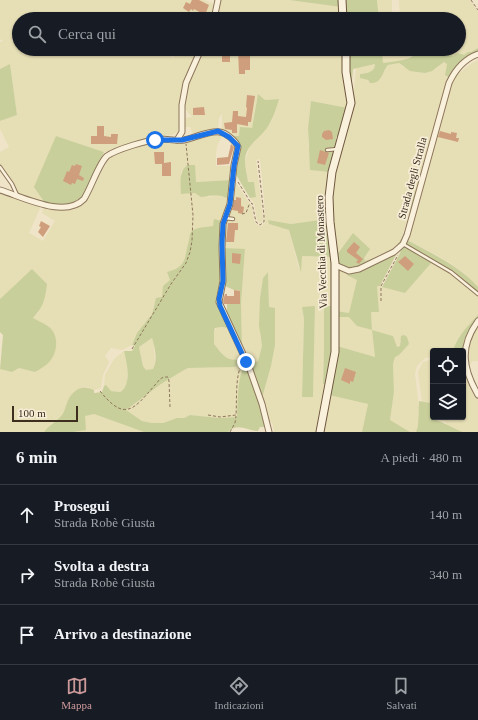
<!DOCTYPE html>
<html lang="it">
<head>
<meta charset="utf-8">
<style>
  body { margin:0; font-family:Georgia,serif; background:#242831; color:#f1f3f6 }
  .controls { position:absolute; right:12px; bottom:12px; display:grid; overflow:hidden; border-radius:4px; box-shadow:0 1px 3px #0004 }
  .controls button { width:36px; height:36px; display:grid; place-items:center; padding:0; border:0; border-bottom:1px solid #363941; background:#171b24; color:#f1f3f6; font:20px sans-serif }
  .scale { position:absolute; left:12px; bottom:10px; width:66px; box-sizing:border-box; padding-left:4px; border:2px solid #3d2e20; border-top:0; font-size:11px; line-height:14px; white-space:nowrap; color:#3d2e20; -webkit-text-stroke:3px #f7eed8; paint-order:stroke }
  .stop { position:absolute; width:12px; height:12px; margin:-9px; border:3px solid #1a73e8; border-radius:50%; background:#fff }
  .stop.end { background:#1a73e8; border-color:#fff; box-shadow:0 1px 4px #0008 }
  .list { margin:0; padding:0; list-style:none }
  h2 { display:flex; justify-content:space-between; align-items:center; height:52px; margin:0; padding:0 16px; font-size:17px }
  h2 small { font-size:13px; font-weight:400; color:#9ea1a6 }
  .list li { display:grid; grid-template-columns:26px 1fr auto; gap:12px; align-items:center; box-sizing:border-box; height:60px; padding:0 16px; border-top:1px solid #363941 }
  .list b { display:block; font-size:15px; white-space:nowrap }
  .list p { margin:0; font-size:13px; white-space:nowrap; color:#9ea1a6 }
  .list em { font-size:13px; font-style:normal; color:#9ea1a6 }
  .icon { flex:none; width:22px; height:22px; fill:none; stroke:currentColor; stroke-width:2; stroke-linecap:round; stroke-linejoin:round }
  .map { position:relative; flex:none; width:478px; height:432px; overflow:hidden }
  .search { position:absolute; background:#171b24; box-shadow:0 1px 3px #0004; left:12px; right:12px; top:12px; height:44px; display:flex; align-items:center; gap:10px; box-sizing:border-box; padding:0 14px; border-radius:22px; color:#9ea1a6; font-size:15px }
  .sheet { height:232px; background:#171b24 }
  nav { display:flex; justify-content:space-around; align-items:center; box-sizing:border-box; height:56px; border-top:1px solid #363941; background:#171b24; font-size:11px; color:#9ea1a6 }
  nav a { display:grid; justify-items:center; gap:2px }
  nav .on { color:#cc999b }
  .map>svg:first-child { display:block }
</style>
</head>
<body>
<div class="map">
<svg width="478" height="432" viewBox="0 0 478 432">
  <rect width="100%" height="100%" fill="#f0e4c8"/>
  <g fill="#e6deb5" fill-rule="evenodd">
    <path d="M0,0H204L216,5L213,19H19V49H172L171,52L168,54L173,58L177,49H199L190,69L181,128L178,132L172,135L157,136L112,151L104,152L56,136L45,203L18,194L15,185L0,164V152L9,147L0,129V121L17,115L10,64L0,69V42L3,41L0,39Z"/>
    <path d="M220,0H289L341,7V19H216Z"/>
    <path d="M377,0H392V19H379Z"/>
    <path d="M399,0H470L478,11V48L471,52H468L464,55L453,56L442,51L441,49H459V19H400Z"/>
    <path d="M202,49H344L348,108L311,101L308,128V147L330,172L327,219L291,224L269,220L270,224L289,230L299,269L301,256L332,257V306L324,307V350L323,384H327L318,432H274L272,422H268L262,398L271,366L275,345V308H269L268,272L263,278L260,298V336L262,346L258,361L250,364L242,347L241,304L245,250L224,248L226,223L232,208L234,180L252,207L254,220L256,224L262,226L265,222L264,198L260,159L256,160L263,218V221L260,223L257,220L254,203L250,198L256,197L254,182H248L245,161L250,146L267,128L272,120L276,109L278,99L265,100L258,94L252,128L239,136H231L222,130V114L219,118L218,130L194,136L190,127H183V118L192,117L183,107L187,83ZM302,307H315L313,397H302L304,319Z"/>
    <path d="M382,49H424V53L413,55L410,57L396,62L383,63Z"/>
    <path d="M478,60V287L471,280L468,279L464,273L450,263L433,253L407,240L442,111L444,112L454,77L472,63Z"/>
    <path d="M444,62L447,64L445,75L450,78L419,183L412,197L407,222L400,242L393,249L386,254L365,261L364,258L338,253L337,252L333,215V175L354,89L356,68L376,64L375,67L371,72L360,74L369,82L385,71L388,65L399,63L403,67L436,69Z"/>
    <path d="M213,134H223L217,146L216,155V166H232L231,180L195,182V165L181,171V194L195,193L209,197L216,194L221,195L229,199L222,221L213,226L195,229L190,235L187,256L183,264L176,270L162,297L154,304L152,314L137,333L132,345L122,350L111,348L105,356L109,362L103,375L101,388L94,390L88,387L74,391L70,396L62,416L53,422L44,432H0V369L12,372L19,368L35,372L50,328L33,318L39,312L32,269L0,299V192L41,206L29,233L43,241L55,221L42,213L44,207H75L84,202L91,192L107,161L112,155L148,143Z"/>
    <path d="M432,262L449,272L478,295V315L462,333L457,340L453,351H433V357L425,358L417,366L415,374L419,407L418,414V426L416,432H410L390,420L394,392L393,364L395,356L399,355L409,344L400,340V346L397,347L393,336L372,330L375,357L337,346L336,317H350L357,326L372,330L371,312H379L377,285L405,293Z"/>
    <path d="M337,267L346,271L358,280L349,313L336,311Z"/>
    <path d="M478,323V361H473L467,368V346Z"/>
    <path d="M218,327L228,328L243,359L235,360L227,359L214,344V331Z"/>
    <path d="M152,338L154,344L155,364L153,369L146,370L143,366L139,347Z"/>
    <path d="M124,351L127,361V385L120,392L111,391L106,385L104,386L105,375L114,359Z"/>
    <path d="M433,359V417H463V376L470,384L478,397V432H463L448,426L445,422L433,418L431,403L422,401L418,372L423,362Z"/>
    <path d="M244,361L246,365L242,371L239,388L238,417L220,418L190,415L184,418H177L163,423H152L142,421L126,410L161,384L184,370L188,368L235,367Z"/>
    <path d="M329,395L368,404L362,432H322Z"/>
    <path d="M94,414L144,432H73L85,415Z"/>
  </g>
  <g fill="#c9cf9b" fill-rule="evenodd">
    <path d="M289,0H340L341,7Z"/>
    <path d="M343,0H377L379,19H344Z"/>
    <path d="M478,48V53L450,78L445,75L447,64L444,62L432,71L425,73L410,71L399,63L388,65C382,72 382,84 370,83L368,80L360,78V74C366,73 375,73 375,64L353,69L352,80L350,82L348,49H382L383,63C392,62 400,61 409,58C415,55 417,53 424,53V49H441L442,51L453,56C457,52 459,53 464,55L468,52H471Z"/>
    <path d="M10,64L17,115L0,121V69Z"/>
    <path d="M258,94L265,100L279,99C276,109 273,119 267,128C259,139 246,145 245,160C245,167 247,175 248,182H254L256,197L250,198L235,173L240,145L238,142L231,136H239L240,127L252,128Z"/>
    <path d="M311,101L348,108L340,136L336,137V139L339,141L330,172L310,170L308,128Z"/>
    <path d="M56,136L104,152C96,170 88,202 67,205C60,206 52,204 45,203L34,187Z"/>
    <path d="M188,165H195L196,182L231,180L229,199C217,193 213,196 201,197L195,193L181,194C181,184 178,171 188,165Z"/>
    <path d="M334,182L333,202L337,252H339L353,233L370,249L364,258L365,261C373,258 382,257 389,252C412,238 406,205 419,183L406,235C396,255 371,261 352,270L338,264L331,202Z"/>
    <path d="M214,219L222,221L220,284L217,303L228,328L221,327L215,328L214,331V344C224,356 226,362 243,359L244,361L235,367L188,368L184,370L161,384L126,410L142,421L152,423H163L177,418H184L190,415L220,418L237,417C238,405 237,372 246,365L260,405L266,427H260L258,431C247,431 238,422 228,432H144L94,414L85,416L86,430L73,432H44C49,425 57,421 62,415C65,411 65,407 67,403C71,391 81,384 94,390V393L102,392L104,386L106,385L111,391L120,392C132,385 127,363 124,351H132L135,346L132,345L137,333L152,314L156,298L162,297L163,286L170,280L167,272C188,267 184,257 189,240C190,237 189,234 192,231C196,227 207,227 213,226ZM152,338C155,347 158,360 153,369L146,370L143,366L139,347Z"/>
    <path d="M327,219L332,257L302,256L301,272L289,230L269,224L268,220L291,224Z"/>
    <path d="M407,240C433,254 458,265 478,287V293L458,277L404,243Z"/>
    <path d="M403,245L432,262L405,293L382,287L399,255Z"/>
    <path d="M400,247L380,286H377L379,312H371L372,330L393,336L397,347L400,346L401,336L404,335L407,337L409,344L399,355L395,357L393,364L394,392L390,420L410,432H362L368,404L329,395L337,346L375,357L372,330L357,326L349,317H336V311L349,313L357,280L347,275L349,272Z"/>
    <path d="M224,248L245,249L241,304L242,347L227,315V304H240V291L234,290L225,286Z"/>
    <path d="M32,269L47,284C45,299 44,306 33,318C38,321 44,323 49,327C59,335 58,352 50,361C46,366 40,369 35,372L19,368L12,372L0,369L3,335L0,332V299Z"/>
    <path d="M268,272L269,307L275,308V345L271,366L262,398L250,364L258,361L262,346L259,325L260,298L263,278Z"/>
    <path d="M315,306L313,397H302L304,319L302,307Z"/>
    <path d="M324,306H332V348L327,384H323L324,350Z"/>
    <path d="M478,315V319L466,342L469,380L463,374V351H453C457,336 468,326 478,315Z"/>
    <path d="M419,401L431,403L433,419C444,422 452,428 463,432H416L418,426Z"/>
  </g>
  <g fill="#cf9f7d">
    <path d="M192,0H199L209,5L205,15L194,9L193,11L191,9L189,12L183,8L186,2L190,4Z"/>
    <rect x="222" y="49" width="8" height="13"/>
    <path d="M238,49H250V70H245V74H239Z"/>
    <path d="M247,95L255,96L251,122H248V126L237,124V133H232V130L225,129L224,123L232,122L233,111H238V116L246,117L247,108L246,107Z"/>
    <path d="M204,107L205,115H193V108Z"/>
    <path d="M97,126H104V136L111,137V134H118L117,144H91V136H97Z"/>
    <path d="M329,130L332,132L333,139L326,140L322,137V134L324,131Z"/>
    <path d="M440,131L451,134V132L457,133L456,138H459L458,142L438,137Z"/>
    <path d="M231,144L234,147L229,164L217,165V158L228,157Z"/>
    <path d="M320,150L329,153L325,165L317,163Z"/>
    <path d="M154,152H164V163L171,162V176H162V164H155Z"/>
    <path d="M76,164L82,166L79,175L84,178L83,181L77,179L75,184L72,183L71,185L63,181L67,171L69,172L72,165L75,166Z"/>
    <path d="M236,197L241,198V206L244,207L243,214L238,213V211L232,210L234,200H236Z"/>
    <path d="M41,221L50,226L43,237L38,232L41,227L39,226Z"/>
    <path d="M228,223H238V230H235L234,242H226Z"/>
    <path d="M354,242L360,247L356,253L363,259L359,264L356,262L358,260L347,252V250Z"/>
    <path d="M232,253L241,254L240,264L232,263Z"/>
    <path d="M405,256L414,264L408,271L398,262Z"/>
    <path d="M234,290L240,291V304H224L223,301L225,294H227V296H234Z"/>
    <path d="M345,368L356,372L353,382L350,381V384L341,380Z"/>
  </g>
  <g fill="none" stroke-linecap="round" stroke-linejoin="round">
    <g stroke="#8d765c" stroke-width="4.5">
      <g id="lane">
        <path d="M327,150L338,149"/>
        <path d="M0,167L12,184L17,195"/>
        <path d="M225,218L233,219"/>
        <path d="M403,244L451,272L478,294"/>
      </g>
    </g>
    <g stroke="#8d765c" stroke-width="7">
      <g id="street">
        <path d="M214,19L218,0"/>
        <path d="M177,140L182,132V105L186,83L201,49"/>
        <path d="M0,190C23,197 65,219 84,199C91,188 99,163 107,156C117,149 148,140 160,139C168,139 176,141 184,140C194,138 210,130 220,132C226,133 236,141 238,147L234,165L230,204L223,224L222,247L223,281L219,302L249,367L262,404L269,432"/>
        <path d="M335,265L349,271L359,269L394,252L403,244L407,235L449,83C455,70 464,59 478,54"/>
        <path d="M478,321C459,347 463,369 478,395"/>
      </g>
    </g>
    <g stroke="#6f573f" stroke-width="9">
      <g id="secondary">
        <path d="M342,0L343,19"/>
        <path d="M320,432L335,352V263L330,222L329,197L332,172L351,103L346,72V49"/>
      </g>
    </g>
    <g stroke="#8d765c" stroke-width="1" stroke-dasharray="3 2" stroke-linecap="butt">
      <path d="M471,0L478,10"/>
      <path d="M238,182L251,203"/>
      <path d="M242,214L246,213L249,205L252,203L256,222L260,225L264,222V216L258,161"/>
      <path d="M381,301V286L398,255"/>
      <path d="M132,349L171,284L186,263L190,252L192,241L193,215L186,144"/>
      <path d="M100,391C124,421 133,411 154,386C158,382 160,377 166,377H168L169,381L170,407"/>
      <path d="M208,415L220,417L236,415C237,403 235,373 242,365"/>
      <path d="M230,432L235,423L236,416"/>
    </g>
    <use href="#lane" stroke="#faf1dc" stroke-width="2.5"/>
    <use href="#street" stroke="#faf1dc" stroke-width="5"/>
    <use href="#secondary" stroke="#faf1dc" stroke-width="7"/>
  </g>
  <g fill="none" stroke-linecap="round" stroke-linejoin="round">
    <path stroke="#1a73e8" stroke-width="5" d="M155,140H182L218,131L229,137L238,146L234,166L230,204L223,224L222,244L223,281L219,299L220,306L246,362"/>
  </g>
  <g text-anchor="middle" stroke-width="3.5" stroke-linejoin="round" paint-order="stroke">
    <g font-size="11" fill="#3d2e20" stroke="#f7eed8">
      <text transform="translate(412 178) rotate(-75)" y="4">Strada degli Stralla</text>
      <text transform="translate(321 252) rotate(-92)" y="4">Via Vecchia di Monastero</text>
    </g>
  </g>
</svg>
<div class="controls">
<button><svg class="icon" aria-label="locate" viewBox="0 0 24 24"><circle cx="12" cy="12" r="6"/><path d="M12 2v4M12 18v4M2 12h4M18 12h4"/></svg></button>
<button><svg class="icon" aria-label="layers" viewBox="0 0 24 24"><path d="M12 4l9 5-9 5-9-5zM3 14l9 5 9-5"/></svg></button>
</div>
<div class="scale">100 m</div>
<div class="stop" style="left:155px;top:140px"></div>
<div class="stop end" style="left:246px;top:362px"></div>
<div class="search"><svg class="icon" aria-label="search" viewBox="0 0 24 24"><circle cx="10" cy="10" r="6"/><path d="M15 15l6 6"/></svg>Cerca qui</div>
</div>
<section class="sheet">
<h2>6 min<small>A piedi · 480 m</small></h2>
<ul class="list">
<li><svg class="icon" aria-label="ahead" viewBox="0 0 24 24"><path d="M12 20V5M6 11l6-6 6 6"/></svg><div><b>Prosegui</b><p>Strada Robè Giusta</p></div><em>140 m</em></li>
<li><svg class="icon" aria-label="right" viewBox="0 0 24 24"><path d="M7 20v-9h11M14 6l5 5-5 5"/></svg><div><b>Svolta a destra</b><p>Strada Robè Giusta</p></div><em>340 m</em></li>
<li><svg class="icon" aria-label="arrive" viewBox="0 0 24 24"><path d="M6 21V4h12l-3 4 3 4H6"/></svg><div><b>Arrivo a destinazione</b></div></li>
</ul>
</section>
<nav>
<a class="on"><svg class="icon" aria-label="map" viewBox="0 0 24 24"><path d="M3 6l6-2 6 2 6-2v14l-6 2-6-2-6 2zM9 4v14M15 6v14"/></svg>Mappa</a>
<a><svg class="icon" aria-label="directions" viewBox="0 0 24 24"><path d="M12 3l9 9-9 9-9-9zM9 14v-3h6M13 9l2 2-2 2"/></svg>Indicazioni</a>
<a><svg class="icon" aria-label="saved" viewBox="0 0 24 24"><path d="M7 4h10v16l-5-4-5 4z"/></svg>Salvati</a>
</nav>
</body>
</html>
